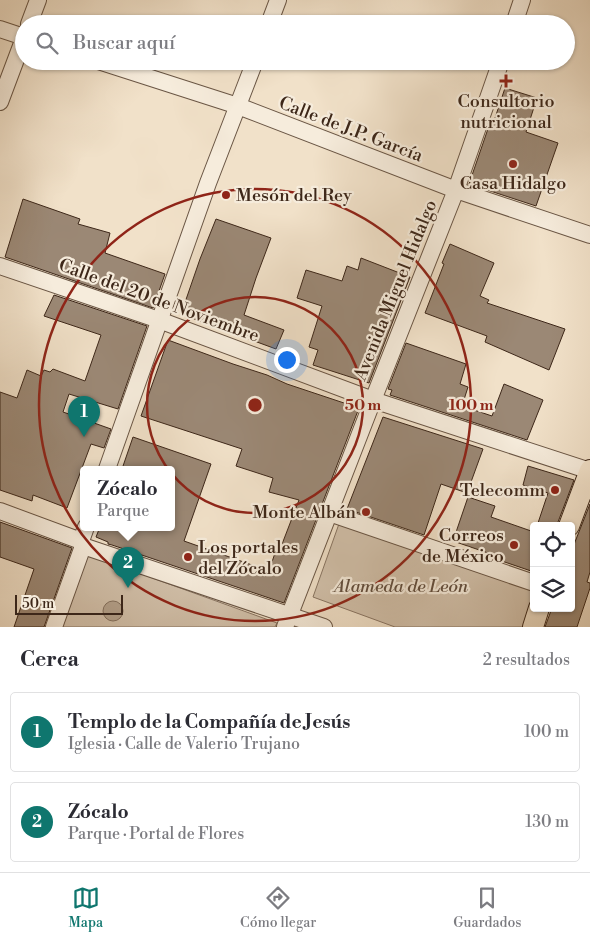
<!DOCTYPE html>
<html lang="es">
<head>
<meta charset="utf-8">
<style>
  body { margin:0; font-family:"Libre Bodoni",serif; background:#f7f7f7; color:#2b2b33 }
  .controls { position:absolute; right:15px; bottom:15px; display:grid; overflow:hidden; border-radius:5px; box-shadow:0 1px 4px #0004 }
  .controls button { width:45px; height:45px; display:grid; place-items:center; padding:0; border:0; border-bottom:1px solid #e1e1e2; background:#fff; color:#2b2b33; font:25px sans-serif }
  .scale { position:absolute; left:15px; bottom:12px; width:108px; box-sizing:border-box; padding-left:5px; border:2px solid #3d2719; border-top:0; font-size:14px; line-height:18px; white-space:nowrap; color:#3d2719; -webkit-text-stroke:4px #f6ecdc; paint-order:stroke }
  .you { position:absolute; left:286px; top:359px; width:18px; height:18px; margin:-12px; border:4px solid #fff; border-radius:50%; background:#1a73e8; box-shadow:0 0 0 8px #1a73e833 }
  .badge { display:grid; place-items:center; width:32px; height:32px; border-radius:50%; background:#0f766e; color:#fff; font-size:16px; font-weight:700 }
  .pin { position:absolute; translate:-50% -41px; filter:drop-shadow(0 1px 2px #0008) }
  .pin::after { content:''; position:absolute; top:26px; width:18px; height:15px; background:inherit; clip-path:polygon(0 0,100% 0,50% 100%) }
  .popup { position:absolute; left:80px; top:466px; width:95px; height:65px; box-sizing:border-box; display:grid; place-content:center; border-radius:5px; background:#fff; filter:drop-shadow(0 1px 4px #0005); font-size:16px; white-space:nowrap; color:#7c7c81 }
  .popup b { font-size:19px; color:#2b2b33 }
  .popup::after { content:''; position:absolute; left:50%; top:100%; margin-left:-10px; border:10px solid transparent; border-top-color:#fff }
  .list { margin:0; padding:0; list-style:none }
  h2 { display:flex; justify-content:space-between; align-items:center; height:65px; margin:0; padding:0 20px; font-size:21px }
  h2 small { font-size:16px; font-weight:400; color:#7c7c81 }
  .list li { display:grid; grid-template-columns:32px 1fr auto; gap:15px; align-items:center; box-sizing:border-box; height:80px; margin:0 10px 10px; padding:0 10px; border:1px solid #e1e1e2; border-radius:5px }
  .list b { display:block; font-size:19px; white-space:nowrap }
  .list p { margin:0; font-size:16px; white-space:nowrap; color:#7c7c81 }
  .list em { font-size:16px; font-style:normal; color:#7c7c81 }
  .icon { flex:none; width:28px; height:28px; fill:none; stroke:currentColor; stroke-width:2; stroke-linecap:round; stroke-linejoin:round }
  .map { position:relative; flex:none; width:590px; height:627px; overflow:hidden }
  .search { position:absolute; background:#fff; box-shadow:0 1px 4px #0004; left:15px; right:15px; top:15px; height:55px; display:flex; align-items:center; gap:12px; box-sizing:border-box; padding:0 18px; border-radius:28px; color:#7c7c81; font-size:19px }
  .sheet { height:245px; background:#fff }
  nav { display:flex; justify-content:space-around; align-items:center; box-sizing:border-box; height:70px; border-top:1px solid #e1e1e2; background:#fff; font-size:14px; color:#7c7c81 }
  nav a { display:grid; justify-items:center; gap:2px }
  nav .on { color:#0f766e }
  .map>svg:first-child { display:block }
</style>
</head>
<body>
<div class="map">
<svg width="590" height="627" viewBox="0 0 590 627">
  <rect width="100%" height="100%" fill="#f1e1c9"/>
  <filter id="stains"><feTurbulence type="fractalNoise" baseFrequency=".004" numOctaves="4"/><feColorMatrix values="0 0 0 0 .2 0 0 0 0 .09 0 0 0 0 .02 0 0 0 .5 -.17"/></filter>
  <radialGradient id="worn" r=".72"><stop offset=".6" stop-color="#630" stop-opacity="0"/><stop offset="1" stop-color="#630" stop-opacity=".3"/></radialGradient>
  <g fill="#d2c1ab" stroke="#887462">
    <path d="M340,521L534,591V608L527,627H395L313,597Z"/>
    <path d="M86,554L277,623L275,627H60Z"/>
  </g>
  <circle fill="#b4a28d" stroke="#84715f" cx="113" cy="611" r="10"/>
  <g fill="#9b8875" stroke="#3d2719">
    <path d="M505,88L537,98L526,132L558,143L536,206L469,184L491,120L494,121Z"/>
    <path d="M23,199L80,219L78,224L110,233L105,253L165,274L153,308L5,257Z"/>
    <path d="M216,219L271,238L256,278L244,315L284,330L276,349L181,314L200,259Z"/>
    <path d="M450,244L494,263L480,296L489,300L487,303L565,329L549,370L485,342L487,336L425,313L444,264L442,263Z"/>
    <path d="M361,258L410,277L369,383L313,365L318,350L309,347L322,306L297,298L306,270L342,281L347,266L358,270Z"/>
    <path d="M54,295L147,326L118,409L69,394L63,412L111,429L104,448L91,444L67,508L33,495L32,501L0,490V392L17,398L27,370L41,376L44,370L50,372L53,369L85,381L101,335L44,316Z"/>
    <path d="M168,340L233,364L267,375L287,384L359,408L284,603L112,545L108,544V542L96,537L100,527H172V469H122L133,437L211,464L184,541L269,571L276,550L279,552L299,500L269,492L273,478L236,466L242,449L141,416Z"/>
    <path d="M406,343L466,364L460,384L468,387L462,406L492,416L504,384L543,400L527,440L390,395L392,390L388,389Z"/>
    <path d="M383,417L483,449L467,493L441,484L424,535L347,509Z"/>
    <path d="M528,466L574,480L558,522L557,526H537L548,493L523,485Z"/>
    <path d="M468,497L495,506L491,517L534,532V572L490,557L491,554L453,541Z"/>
    <path d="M590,504V572L587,582L590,583V588L577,627H545L552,608H571V552Z"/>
    <path d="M0,522L72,548L44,627H14L34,569L0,557Z"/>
  </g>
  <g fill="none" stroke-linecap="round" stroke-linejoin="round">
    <g stroke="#6a5645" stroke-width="18">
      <g id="minor">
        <path d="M29,24L38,0"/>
        <path d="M269,24L278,0"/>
        <path d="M514,24L522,0"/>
        <path d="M0,29L24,37"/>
        <path d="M98,61L238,106L456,190L590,235"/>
        <path d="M0,102L24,38"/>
        <path d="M0,266L159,320L373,400L590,471"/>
        <path d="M107,469L208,183L255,61"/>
        <path d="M0,511L81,541"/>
        <path d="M329,513L534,583"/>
        <path d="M81,541L83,546L324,627"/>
        <path d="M81,541L86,527"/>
        <path d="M54,627L83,546"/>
        <path d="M285,627L373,400L456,190L501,61"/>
      </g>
    </g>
    <g stroke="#3d2719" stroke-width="22">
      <g id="major">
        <path d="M569,526L590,470"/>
        <path d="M533,627L539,608"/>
      </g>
    </g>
    <use href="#minor" stroke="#f6ecdc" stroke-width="16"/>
    <use href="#major" stroke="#f1e1c9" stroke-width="20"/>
  </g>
  <g fill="none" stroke="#8f2418" stroke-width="2.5">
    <circle cx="255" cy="405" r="108"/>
    <circle cx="255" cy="405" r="216"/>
  </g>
  <g fill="#8f2418" stroke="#f6ecdc" stroke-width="2">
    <path d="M503.5 73.5h5v5h5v5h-5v5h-5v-5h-5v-5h5z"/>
    <circle cx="513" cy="164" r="5"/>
    <circle cx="226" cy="195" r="5"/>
    <circle cx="555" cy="490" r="5"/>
    <circle cx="366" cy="512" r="5"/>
    <circle cx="514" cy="545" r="5"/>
    <circle cx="188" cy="557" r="5"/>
  </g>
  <g text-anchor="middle" stroke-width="4.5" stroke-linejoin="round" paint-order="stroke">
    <g font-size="18" fill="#3d2719" stroke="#f6ecdc" text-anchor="end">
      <text x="506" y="107" text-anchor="middle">Consultorio<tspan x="506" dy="21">nutricional</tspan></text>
      <text x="513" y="189" text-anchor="middle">Casa Hidalgo</text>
      <text x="236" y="201" text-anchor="start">Mesón del Rey</text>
      <text x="545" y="496">Telecomm</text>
      <text x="356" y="518">Monte Albán</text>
      <text x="504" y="541">Correos<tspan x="504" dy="21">de México</tspan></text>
      <text x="198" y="553" text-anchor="start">Los portales<tspan x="198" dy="21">del Zócalo</tspan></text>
    </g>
    <g font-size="18" fill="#3d2719" stroke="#f6ecdc">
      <text transform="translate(351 129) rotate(21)" y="6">Calle de J.P. García</text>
      <text transform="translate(395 290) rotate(-68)" y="6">Avenida Miguel Hidalgo</text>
      <text transform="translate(159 300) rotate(20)" y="6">Calle del 20 de Noviembre</text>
    </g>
    <g font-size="18" font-style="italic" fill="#624e3e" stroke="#f6ecdc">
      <text x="401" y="592">Alameda de León</text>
    </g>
  </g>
  <circle cx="255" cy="405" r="8" fill="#8f2418" stroke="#f6ecdc" stroke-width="2.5"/>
  <g font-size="15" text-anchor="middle" font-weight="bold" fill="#8f2418" stroke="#f6ecdc" stroke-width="4.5" stroke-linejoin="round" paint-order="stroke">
    <text x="363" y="410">50 m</text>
    <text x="471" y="410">100 m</text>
  </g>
  <rect width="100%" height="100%" filter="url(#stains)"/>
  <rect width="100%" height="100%" fill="url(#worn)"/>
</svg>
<div class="controls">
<button><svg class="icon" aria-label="locate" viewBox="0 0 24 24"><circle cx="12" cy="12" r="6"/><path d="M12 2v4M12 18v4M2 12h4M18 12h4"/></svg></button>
<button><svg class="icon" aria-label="layers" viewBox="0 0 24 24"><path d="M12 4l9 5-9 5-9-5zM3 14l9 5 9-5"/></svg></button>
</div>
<div class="scale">50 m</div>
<div class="you"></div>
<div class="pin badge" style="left:84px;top:437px">1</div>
<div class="pin badge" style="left:128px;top:588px">2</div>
<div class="popup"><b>Zócalo</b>Parque</div>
<div class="search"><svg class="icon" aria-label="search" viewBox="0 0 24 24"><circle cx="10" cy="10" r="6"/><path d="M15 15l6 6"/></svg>Buscar aquí</div>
</div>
<section class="sheet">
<h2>Cerca<small>2 resultados</small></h2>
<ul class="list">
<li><span class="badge">1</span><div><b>Templo de la Compañía de Jesús</b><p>Iglesia · Calle de Valerio Trujano</p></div><em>100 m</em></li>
<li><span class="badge">2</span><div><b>Zócalo</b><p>Parque · Portal de Flores</p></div><em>130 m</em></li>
</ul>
</section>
<nav>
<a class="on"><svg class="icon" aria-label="map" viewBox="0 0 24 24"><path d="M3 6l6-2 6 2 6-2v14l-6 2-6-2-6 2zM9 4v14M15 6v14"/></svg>Mapa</a>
<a><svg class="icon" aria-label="directions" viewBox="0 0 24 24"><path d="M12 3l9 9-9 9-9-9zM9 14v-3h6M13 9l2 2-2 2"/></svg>Cómo llegar</a>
<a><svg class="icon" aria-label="saved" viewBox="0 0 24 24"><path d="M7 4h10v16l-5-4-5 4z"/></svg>Guardados</a>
</nav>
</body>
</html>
